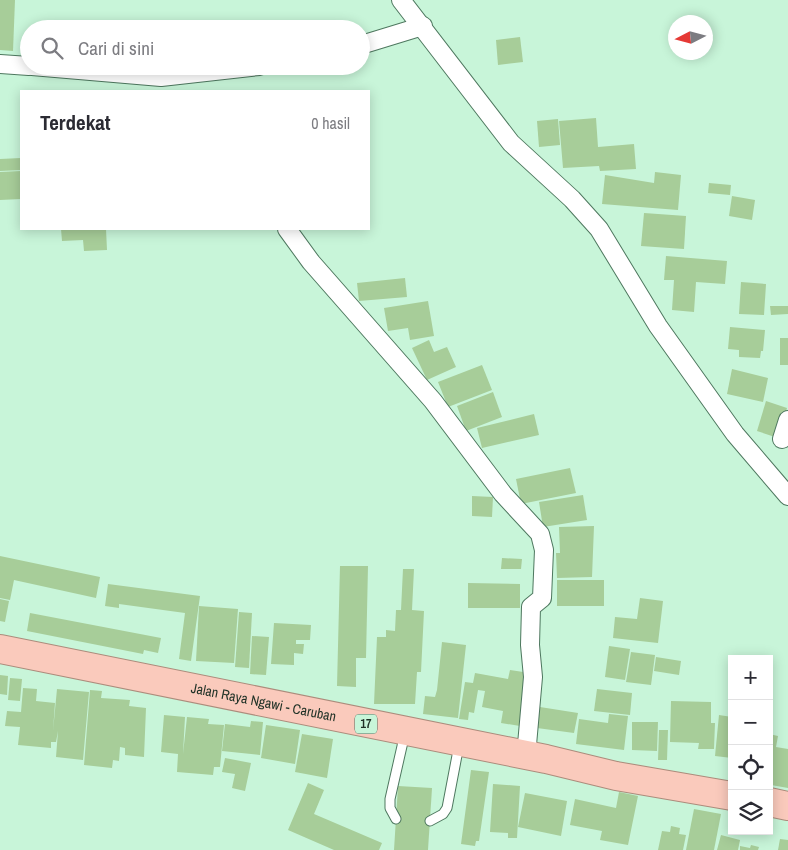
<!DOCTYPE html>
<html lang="id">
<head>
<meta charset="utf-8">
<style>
  body { margin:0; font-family:"Archivo Narrow",sans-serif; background:#f7f7f7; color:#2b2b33 }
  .controls { position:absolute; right:15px; bottom:15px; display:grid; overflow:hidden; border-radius:0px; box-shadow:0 2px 12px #0003 }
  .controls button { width:45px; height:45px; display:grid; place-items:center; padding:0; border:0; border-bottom:1px solid #e1e1e2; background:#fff; color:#2b2b33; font:25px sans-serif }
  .compass { position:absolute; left:668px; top:15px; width:45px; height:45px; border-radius:50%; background:#fff; box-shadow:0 2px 12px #0003; rotate:264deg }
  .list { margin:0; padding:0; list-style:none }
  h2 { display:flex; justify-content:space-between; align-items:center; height:65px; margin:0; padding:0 20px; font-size:21px }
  h2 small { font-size:16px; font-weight:400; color:#7c7c81 }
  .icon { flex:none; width:28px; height:28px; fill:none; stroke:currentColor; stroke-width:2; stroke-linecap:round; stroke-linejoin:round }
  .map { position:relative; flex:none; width:788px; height:850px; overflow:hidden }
  .search { position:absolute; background:#fff; box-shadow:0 2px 12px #0003; left:20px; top:20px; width:350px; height:55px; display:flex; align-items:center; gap:12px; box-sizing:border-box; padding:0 18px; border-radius:28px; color:#7c7c81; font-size:19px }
  .panel { position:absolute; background:#fff; box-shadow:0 2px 12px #0003; left:20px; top:90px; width:350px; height:140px; border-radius:0px }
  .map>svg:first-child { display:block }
</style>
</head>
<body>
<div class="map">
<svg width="788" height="850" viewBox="0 0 788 850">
  <rect width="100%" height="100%" fill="#c8f5d9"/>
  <g fill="#a7cd99">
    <path d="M0,0H15L13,51L0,50Z"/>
    <path d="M520,37L523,62L498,65L496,40Z"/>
    <path d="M596,118L598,147L634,144L636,169L600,171L599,166L563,168L559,121Z"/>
    <path d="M558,119L560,145L539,147L537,121Z"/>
    <path d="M21,158V170L0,171V159Z"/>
    <path d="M21,171V199L0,200V172Z"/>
    <path d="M655,172L681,175L678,210L602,204L605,175L654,183Z"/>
    <path d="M709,183L731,185L730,195L708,193Z"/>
    <path d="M732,196L755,200L752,220L729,216Z"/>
    <path d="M644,213L686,216L684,249L641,246Z"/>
    <path d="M61,229H106L107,250L84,251L83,240L62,241Z"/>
    <path d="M666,256L727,261L725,284L696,282L694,312L672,310L674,280H664Z"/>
    <path d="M405,278L407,297L359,301L357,283Z"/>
    <path d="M741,282L766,284L764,315L739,314Z"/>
    <path d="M428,301L434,336L410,340L408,328L388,331L384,308Z"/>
    <path d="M770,306H788V314L771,315Z"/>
    <path d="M730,327L765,330L763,351H761L760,358L739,357V350L728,349Z"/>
    <rect x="780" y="338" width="8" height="27"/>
    <path d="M429,340L434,352L447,347L456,367L427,380L412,348Z"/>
    <path d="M482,365L492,390L448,407L438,382Z"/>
    <path d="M732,369L768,378L763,402L727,394Z"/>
    <path d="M493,392L502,417L466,431L457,406Z"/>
    <path d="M766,401L787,408L778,438L757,431Z"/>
    <path d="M534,414L539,435L482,448L477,428Z"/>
    <path d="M570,468L576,493L521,504L516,479Z"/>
    <path d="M583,495L587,520L543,527L539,502Z"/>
    <path d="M472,496L493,497L492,517L472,516Z"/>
    <path d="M594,526L592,577L557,578L556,553H560L559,527Z"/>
    <path d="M0,556L100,577L96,598L14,580L10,600L0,598Z"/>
    <path d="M502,558L522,559L521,569H501Z"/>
    <path d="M340,566H368L366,658H356V687L337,686Z"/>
    <path d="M403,569H414L412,610L424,611L421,672H417L415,704H374L377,637H386V630L395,631L396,610H401Z"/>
    <rect x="557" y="580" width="47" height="26"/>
    <path d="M468,583L520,584V608H468Z"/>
    <path d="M108,584L200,596L191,661L179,659L185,613L119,604V608L105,606Z"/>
    <path d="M640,598L663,601L658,643L613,638L615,617L637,619Z"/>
    <path d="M0,599L9,601L5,622L0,621Z"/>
    <path d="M199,606L238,609L234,663L196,661Z"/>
    <path d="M239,612L252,613L249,668L235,667Z"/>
    <path d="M30,613L161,638L158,653L144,650L143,654L27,631Z"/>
    <path d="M274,623L311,625L310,640H296V644H304L303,654L294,653V665L271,664Z"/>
    <path d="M252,636L269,637L266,675L250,674Z"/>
    <path d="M442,642L466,645L458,718L423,714L425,696L435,697L437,690Z"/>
    <path d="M609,646L630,649L625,680L605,677Z"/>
    <path d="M631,652L655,655L651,685L626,682Z"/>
    <path d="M656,657L681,661L679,675L654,671Z"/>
    <path d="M510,670L530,673L520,726L501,723L503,711L482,707L485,691L478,690L474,713L469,712L468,720L459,719L465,682L473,683L475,673L508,679Z"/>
    <path d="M0,675L8,676L7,695L0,694Z"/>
    <path d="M10,678L22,679L20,701L8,700Z"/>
    <path d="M23,688L37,689L36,701L55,703L53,731L57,689L89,692L83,760L56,757L58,731L56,742H51V748L18,745L20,727L5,726L7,711L21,712Z"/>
    <path d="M597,689L632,693L630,715L594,711Z"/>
    <path d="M90,690L102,691L101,698L130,700L129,706L146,708L144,757L125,755V748L120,747L119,761L113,760L112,768L84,765Z"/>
    <path d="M671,701L711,702V723H715L714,749H698L699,743L670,742Z"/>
    <path d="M540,707L578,713L574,733L537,728Z"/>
    <path d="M609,714L628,716L624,750L576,744L579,719L608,723Z"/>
    <path d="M164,715L185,717L183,754L187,717L209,719L208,724L224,725L220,767H214L213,775L177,772L178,754L161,752Z"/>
    <path d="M719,715L732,717V758L715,756Z"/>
    <path d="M251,721L263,722L260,755L222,751L225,724L250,727Z"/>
    <path d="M632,722H658L657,751L632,750Z"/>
    <path d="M266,725L300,730L295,764L261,758Z"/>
    <path d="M659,730H668L667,760H658Z"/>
    <path d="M302,734L333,739L327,778L295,772Z"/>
    <path d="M769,734L778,736L776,747L788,749V788L771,785Z"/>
    <path d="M225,758L251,763L245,791L232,788L235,774L222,772Z"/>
    <path d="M471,770L489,772L479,841H476L475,846L461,844Z"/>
    <path d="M308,783L324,790L314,814L382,843L379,850H334L288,830Z"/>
    <path d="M493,784L520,786L517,838H508V833L490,832Z"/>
    <path d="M398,786L432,788L428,850H394Z"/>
    <path d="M619,792L638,796L628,845L600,840L602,831L570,825L575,799L616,808Z"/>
    <path d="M525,793L567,801L561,836L518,827Z"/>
    <path d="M694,809L721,814L714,850H686Z"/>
    <path d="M671,826L680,828L679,834L686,835L683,850H658L662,831L670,832Z"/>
    <path d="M721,835L740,840L738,850H717Z"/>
    <path d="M780,839L788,840V850H778Z"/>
    <path d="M751,845L759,847L758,850H740V846L750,848Z"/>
  </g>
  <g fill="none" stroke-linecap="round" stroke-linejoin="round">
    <g stroke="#4e785f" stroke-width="11">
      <g id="service">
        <path d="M396,819L390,808V799L405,733"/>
        <path d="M430,821L443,814L447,808L459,745"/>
      </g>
    </g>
    <g stroke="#4e785f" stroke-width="20">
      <g id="minor">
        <path d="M401,0L511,143L572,199L599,229L658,326L735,434L788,496"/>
        <path d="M361,45L423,26"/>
        <path d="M0,64L29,66"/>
        <path d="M32,66L161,77L259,66"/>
        <path d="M287,229L311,262L433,401L503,494L540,534L544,550L542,598L531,607L530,645L533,677L526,756"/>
        <path d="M782,439L788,420"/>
      </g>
    </g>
    <g stroke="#ac8c7c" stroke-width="30">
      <g id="trunk">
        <path id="s1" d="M0,649L546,759L616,776L732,796"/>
        <path d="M769,802L788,806"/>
      </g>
    </g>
    <use href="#service" stroke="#fff" stroke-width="9"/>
    <use href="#minor" stroke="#fff" stroke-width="18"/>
    <use href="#trunk" stroke="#facabc" stroke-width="28"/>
  </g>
  <g text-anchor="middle" stroke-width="5" stroke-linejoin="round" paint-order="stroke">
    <rect fill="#c8f5d9" stroke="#526c5c" stroke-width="1" x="355" y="714.5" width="22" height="19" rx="4"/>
    <g font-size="12" font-weight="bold" fill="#1f3126">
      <text x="366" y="728">17</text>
    </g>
    <g font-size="14" fill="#1f3126" stroke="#c8f5d9">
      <text dy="5" stroke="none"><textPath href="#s1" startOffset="269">Jalan Raya Ngawi - Caruban</textPath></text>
    </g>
  </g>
</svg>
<div class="controls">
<button>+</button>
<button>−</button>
<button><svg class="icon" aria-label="locate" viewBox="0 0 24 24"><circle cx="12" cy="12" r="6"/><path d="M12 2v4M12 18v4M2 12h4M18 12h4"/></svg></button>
<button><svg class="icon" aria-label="layers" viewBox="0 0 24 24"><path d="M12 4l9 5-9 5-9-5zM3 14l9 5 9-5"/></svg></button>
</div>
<svg class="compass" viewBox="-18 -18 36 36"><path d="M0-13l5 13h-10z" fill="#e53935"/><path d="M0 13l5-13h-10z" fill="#7c7c81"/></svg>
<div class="search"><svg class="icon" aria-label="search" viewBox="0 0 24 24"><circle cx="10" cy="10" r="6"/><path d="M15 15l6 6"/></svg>Cari di sini</div>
<section class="panel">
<h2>Terdekat<small>0 hasil</small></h2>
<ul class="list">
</ul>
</section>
</div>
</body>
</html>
